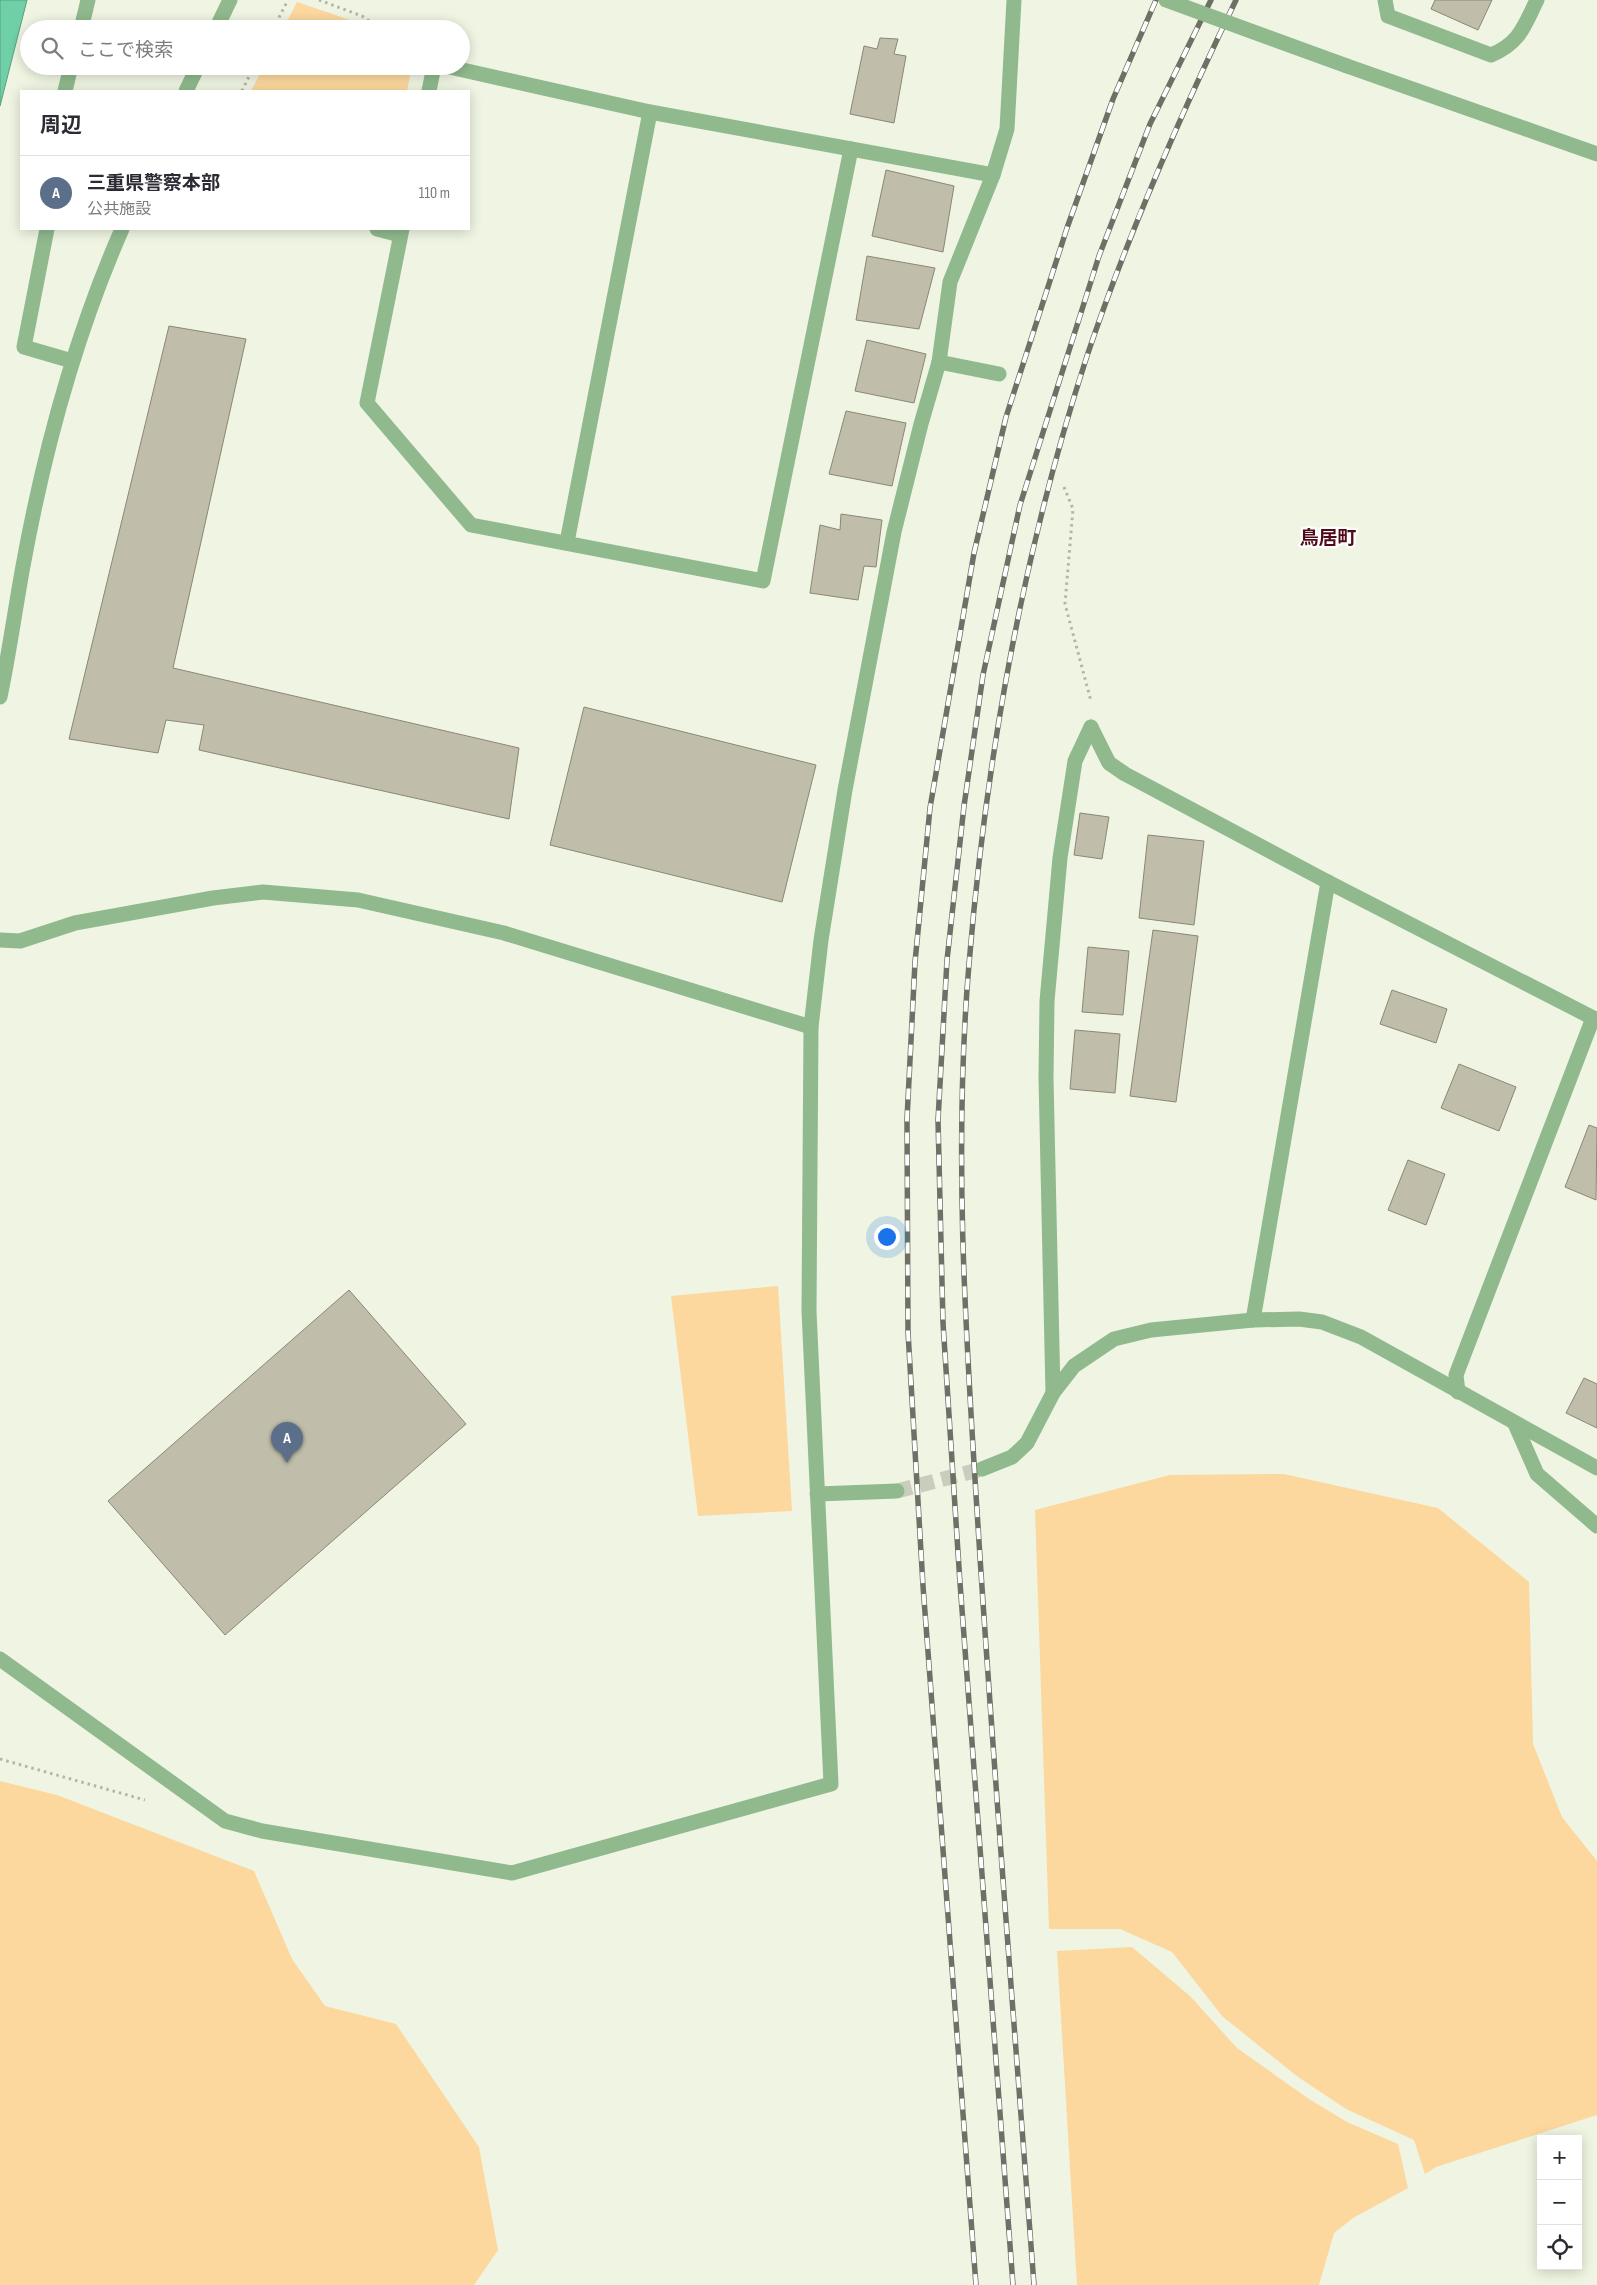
<!DOCTYPE html>
<html lang="ja">
<head>
<meta charset="utf-8">
<style>
  body { margin:0; font-family:"Sofia Sans Condensed","Noto Sans JP",sans-serif; background:#f2f2f3; color:#2b2b33 }
  .controls { position:absolute; right:15px; bottom:15px; display:grid; overflow:hidden; border-radius:0px; box-shadow:0 2px 12px #0003 }
  .controls button { width:45px; height:45px; display:grid; place-items:center; padding:0; border:0; border-bottom:1px solid #e1e1e2; background:#fff; color:#2b2b33; font:25px sans-serif }
  .you { position:absolute; left:886px; top:1236px; width:18px; height:18px; margin:-12px; border:4px solid #fff; border-radius:50%; background:#1a73e8; box-shadow:0 0 0 8px #1a73e833 }
  .badge { display:grid; place-items:center; width:32px; height:32px; border-radius:50%; background:#db2777; color:#fff; font-size:16px; font-weight:700 }
  .pin { position:absolute; translate:-50% -41px; filter:drop-shadow(0 1px 2px #0008) }
  .pin::after { content:''; position:absolute; top:26px; width:18px; height:15px; background:inherit; clip-path:polygon(0 0,100% 0,50% 100%) }
  .list { margin:0; padding:0; list-style:none }
  h2 { display:flex; justify-content:space-between; align-items:center; height:65px; margin:0; padding:0 20px; font-size:21px }
  h2 small { font-size:16px; font-weight:400; color:#7c7c81 }
  .list li { display:grid; grid-template-columns:32px 1fr auto; gap:15px; align-items:center; box-sizing:border-box; height:75px; padding:0 20px; border-top:1px solid #e1e1e2 }
  .list b { display:block; font-size:19px; white-space:nowrap }
  .list p { margin:0; font-size:16px; white-space:nowrap; color:#7c7c81 }
  .list em { font-size:16px; font-style:normal; color:#7c7c81 }
  .icon { flex:none; width:28px; height:28px; fill:none; stroke:currentColor; stroke-width:2; stroke-linecap:round; stroke-linejoin:round }
  .map { position:relative; flex:none; width:1597px; height:2285px; overflow:hidden }
  .search { position:absolute; background:#fff; box-shadow:0 2px 12px #0003; left:20px; top:20px; width:450px; height:55px; display:flex; align-items:center; gap:12px; box-sizing:border-box; padding:0 18px; border-radius:28px; color:#7c7c81; font-size:19px }
  .panel { position:absolute; background:#fff; box-shadow:0 2px 12px #0003; left:20px; top:90px; width:450px; height:140px; border-radius:0px }
  .map>svg:first-child { display:block }
</style>
</head>
<body>
<div class="map">
<svg width="1597" height="2285" viewBox="0 0 1597 2285">
  <rect width="100%" height="100%" fill="#eff5e2"/>
  <g fill="#fcd89e">
    <path d="M297,2L362,24L369,29H283Z"/>
    <path d="M264,66H412L407,91H251Z"/>
    <path d="M778,1286L792,1511L698,1516L671,1296Z"/>
    <path d="M1284,1474L1438,1508L1529,1582L1533,1744L1562,1817L1597,1861V2115L1436,2167L1425,2174L1414,2140L1346,2109L1298,2077L1222,2016L1172,1952L1120,1929H1049L1035,1510L1170,1475Z"/>
    <path d="M0,1781L57,1795L254,1871L292,1959L325,2006L396,2024L479,2147L498,2250L474,2285H0Z"/>
    <path d="M1132,1947L1190,1996L1237,2048L1309,2099L1347,2122L1398,2144L1408,2188L1353,2218L1334,2233L1319,2285H1077L1057,1951Z"/>
  </g>
  <path fill="#6fcfa6" stroke="#5b9f80" d="M0,0H27L0,106Z"/>
  <g fill="#c0beaa" stroke="#8a8775">
    <path d="M1435,0H1492L1478,30L1431,9Z"/>
    <path d="M880,38L898,39L894,54L906,56L894,123L850,114L864,46L877,49Z"/>
    <path d="M886,170L954,186L943,252L872,236Z"/>
    <path d="M867,256L935,268L919,329L856,320Z"/>
    <path d="M169,326L246,339L173,668L519,748L509,819L199,750L204,725L166,720L158,753L69,739Z"/>
    <path d="M867,340L926,354L914,403L855,391Z"/>
    <path d="M846,411L906,423L892,486L829,474Z"/>
    <path d="M841,514L882,520L876,567L864,566L858,600L810,593L820,525L840,530Z"/>
    <path d="M584,707L816,765L782,902L550,845Z"/>
    <path d="M1080,813L1109,817L1102,859L1074,855Z"/>
    <path d="M1148,835L1204,841L1194,925L1139,918Z"/>
    <path d="M1153,930L1198,936L1176,1102L1130,1096Z"/>
    <path d="M1088,947L1129,951L1123,1015L1082,1012Z"/>
    <path d="M1392,990L1447,1009L1436,1043L1380,1024Z"/>
    <path d="M1075,1030L1120,1034L1115,1093L1070,1089Z"/>
    <path d="M1459,1064L1516,1087L1499,1131L1441,1108Z"/>
    <path d="M1589,1125L1597,1128L1596,1200L1565,1187Z"/>
    <path d="M1408,1160L1445,1174L1426,1225L1388,1210Z"/>
    <path d="M349,1290L466,1424L225,1635L108,1501Z"/>
    <path d="M1584,1378L1597,1384V1428L1566,1413Z"/>
  </g>
  <g fill="none" stroke-linecap="round" stroke-linejoin="round">
    <path stroke="#c8cdbd" stroke-width="15" stroke-dasharray="15 8" stroke-linecap="butt" d="M897,1491L982,1469"/>
    <g stroke="#b2b6a7" stroke-width="3" stroke-dasharray="2.5 4" stroke-linecap="butt">
      <path d="M319,0L362,16L381,29"/>
      <path d="M273,29L288,0"/>
      <path d="M242,91L254,66"/>
      <path d="M1064,487L1073,509L1065,604L1091,701"/>
      <path d="M0,1759L145,1800"/>
    </g>
    <g stroke="#90b98d" stroke-width="15">
      <path d="M1385,0L1388,16L1491,55C1520,43 1524,26 1537,0"/>
      <path d="M81,29L88,0"/>
      <path d="M445,66L650,112L993,175"/>
      <path d="M65,91L71,66"/>
      <path d="M429,91L434,66"/>
      <path d="M47,229L24,347L72,361"/>
      <path d="M377,229L400,235"/>
      <path d="M402,229L367,403L471,525L763,581L851,149"/>
      <path d="M999,374L939,362L950,282L993,175L1007,129L1014,0"/>
      <path d="M567,542L650,112"/>
      <path d="M1091,727L1109,763L1125,774L1328,882L1597,1020"/>
      <path d="M0,940L20,941L75,923L213,898L263,892L358,900L504,933L811,1027"/>
      <path d="M1253,1320L1328,882"/>
      <path d="M1458,1392L1456,1375L1593,1018"/>
      <path d="M1053,1393L1046,1078L1047,1001L1060,858L1075,761L1091,727"/>
      <path d="M1515,1424L1537,1474L1597,1526"/>
      <path d="M982,1469L1012,1457L1027,1443L1053,1393L1074,1366L1114,1339L1151,1330L1253,1320L1299,1319L1322,1322L1361,1337L1597,1468"/>
      <path d="M817,1494L897,1491"/>
      <path d="M0,1659L225,1821L262,1831L512,1873L831,1784L809,1311L811,1027L821,940L845,790L894,532L921,424L939,362"/>
    </g>
    <g stroke="#90b98d" stroke-width="15">
      <path d="M216,29L230,0"/>
      <path d="M1347,66L1597,154"/>
      <path d="M186,91L198,66"/>
      <path d="M0,697C9,654 15,610 23,566C44,451 75,336 122,229"/>
    </g>
    <g stroke="#6d7065" stroke-width="5.5">
      <g id="rail">
        <path d="M976,2285L923,1586L908,1332L907,1119L915,962L930,808L974,553L1006,417L1067,228L1113,99L1156,0"/>
        <path d="M1013,2285L960,1583L943,1323L938,1120L947,960L964,806L983,675L1020,505L1099,256L1150,124L1211,0"/>
        <path d="M1034,2285C1015,2032 994,1779 978,1526C966,1339 953,1151 969,964C986,759 1023,552 1087,356C1128,234 1180,116 1236,0"/>
      </g>
    </g>
    <use href="#rail" stroke="#fff" stroke-width="4" stroke-dasharray="11" stroke-linecap="butt"/>
    <path stroke="#90b98d" stroke-width="15" d="M1166,0L1347,66"/>
  </g>
  <g text-anchor="middle" stroke-width="4.5" stroke-linejoin="round" paint-order="stroke">
    <g font-size="19" font-weight="bold" fill="#500a18" stroke="#fff">
      <text x="1328" y="544">鳥居町</text>
    </g>
  </g>
</svg>
<div class="controls">
<button>+</button>
<button>−</button>
<button><svg class="icon" aria-label="locate" viewBox="0 0 24 24"><circle cx="12" cy="12" r="6"/><path d="M12 2v4M12 18v4M2 12h4M18 12h4"/></svg></button>
</div>
<div class="you"></div>
<div class="pin badge" style="left:287px;top:1463px;background:#5c6f8a">A</div>
<div class="search"><svg class="icon" aria-label="search" viewBox="0 0 24 24"><circle cx="10" cy="10" r="6"/><path d="M15 15l6 6"/></svg>ここで検索</div>
<section class="panel">
<h2>周辺<small></small></h2>
<ul class="list">
<li><span class="badge" style="background:#5c6f8a">A</span><div><b>三重県警察本部</b><p>公共施設</p></div><em>110 m</em></li>
</ul>
</section>
</div>
</body>
</html>
